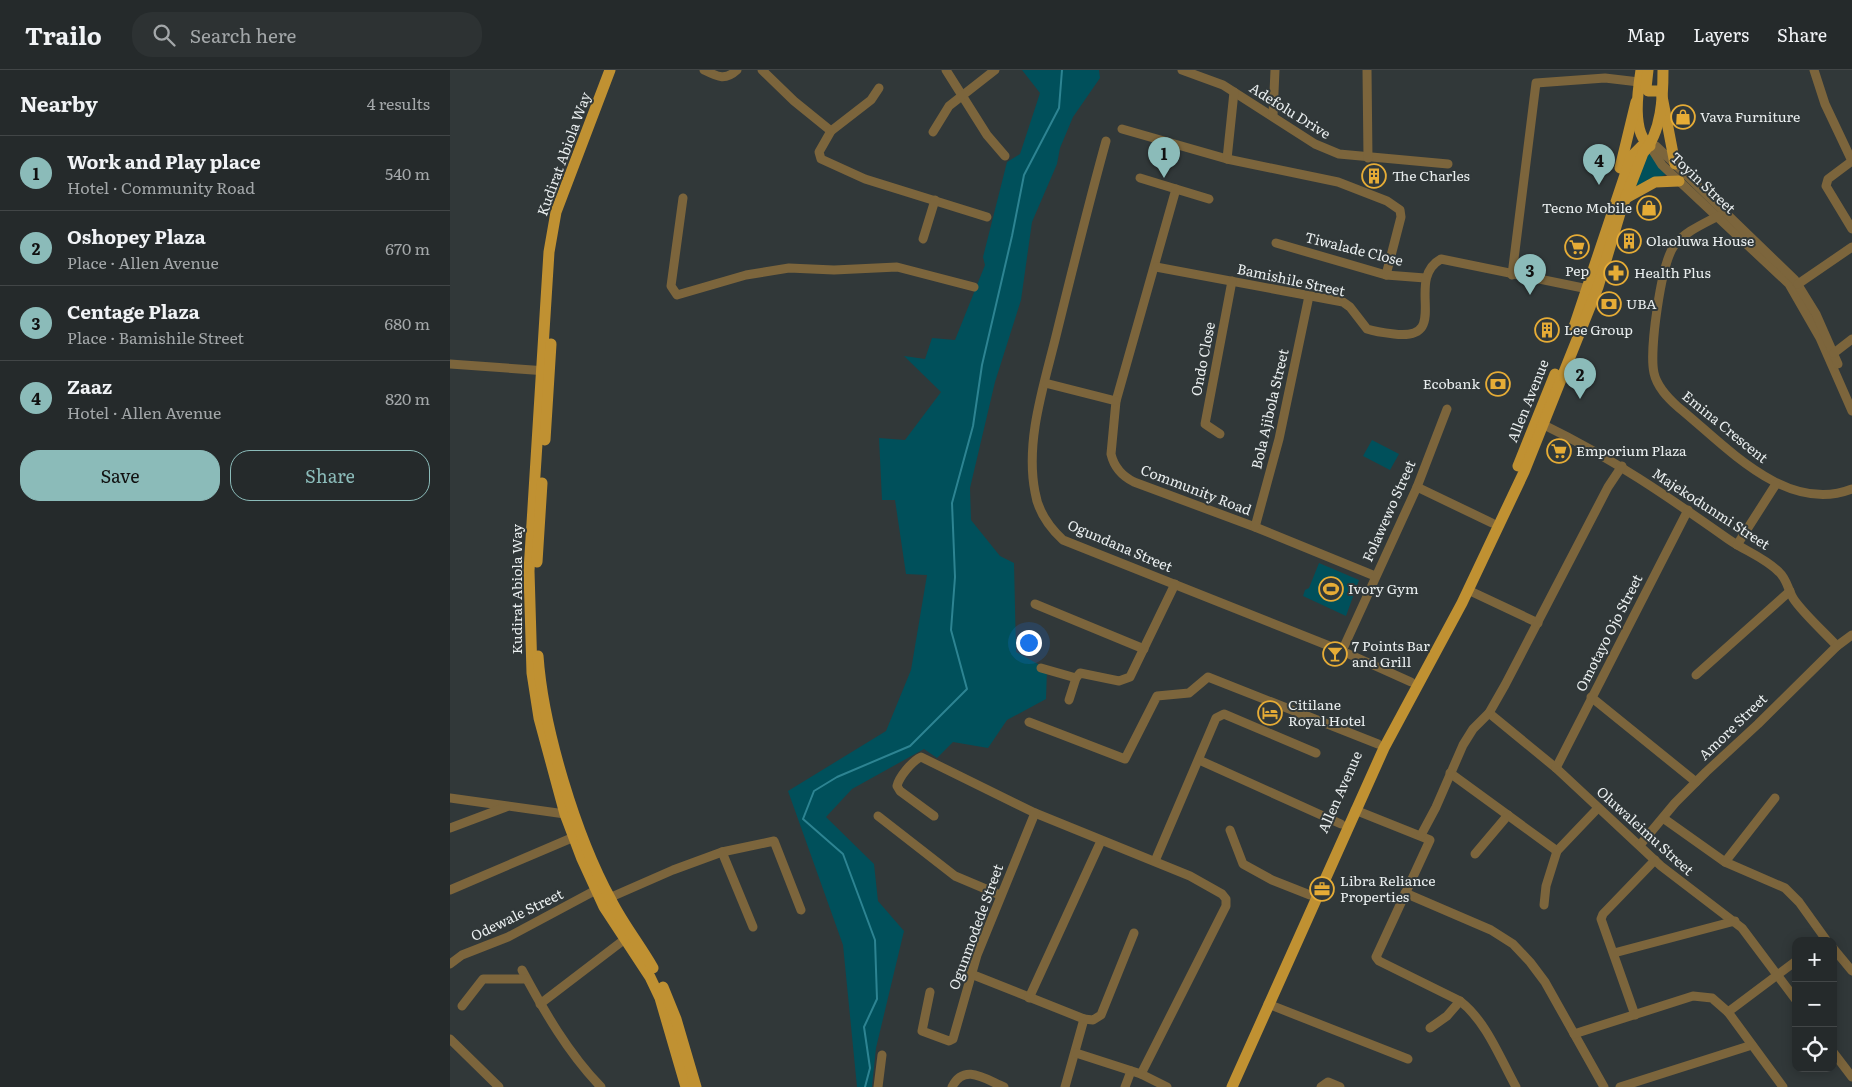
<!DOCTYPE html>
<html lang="en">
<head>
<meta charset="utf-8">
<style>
  body { margin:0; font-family:Literata,serif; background:#2d3233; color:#f1f3f6 }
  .controls { position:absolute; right:15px; bottom:15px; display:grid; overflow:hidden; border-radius:10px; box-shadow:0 2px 12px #0003 }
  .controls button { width:45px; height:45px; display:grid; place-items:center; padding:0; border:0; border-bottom:1px solid #424647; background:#252a2b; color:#f1f3f6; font:25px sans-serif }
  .you { position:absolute; left:578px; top:572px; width:18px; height:18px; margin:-12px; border:4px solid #fff; border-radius:50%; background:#1a73e8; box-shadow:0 0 0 8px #1a73e833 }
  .badge { display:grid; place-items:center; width:32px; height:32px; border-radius:50%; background:#8bbbb9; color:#111; font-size:16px; font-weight:700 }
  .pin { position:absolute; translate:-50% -41px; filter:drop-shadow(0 1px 2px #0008) }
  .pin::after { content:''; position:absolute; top:26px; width:18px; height:15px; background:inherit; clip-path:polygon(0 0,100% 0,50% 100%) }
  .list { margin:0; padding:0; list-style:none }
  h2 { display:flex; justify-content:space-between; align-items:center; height:65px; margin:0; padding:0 20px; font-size:21px }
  h2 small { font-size:16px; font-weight:400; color:#a3a7a9 }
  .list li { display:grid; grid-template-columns:32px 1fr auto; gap:15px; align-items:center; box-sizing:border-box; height:75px; padding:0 20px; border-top:1px solid #424647 }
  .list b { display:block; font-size:19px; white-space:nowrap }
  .list p { margin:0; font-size:16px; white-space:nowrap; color:#a3a7a9 }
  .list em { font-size:16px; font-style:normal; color:#a3a7a9 }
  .actions { display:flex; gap:10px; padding:15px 20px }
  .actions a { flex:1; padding:11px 0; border:1px solid #8bbbb9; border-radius:20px; text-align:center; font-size:18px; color:#8bbbb9 }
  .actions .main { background:#8bbbb9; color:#111 }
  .icon { flex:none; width:28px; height:28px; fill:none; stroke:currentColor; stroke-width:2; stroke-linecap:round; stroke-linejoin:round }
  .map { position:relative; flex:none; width:1402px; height:1017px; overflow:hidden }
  header { display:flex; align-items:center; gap:30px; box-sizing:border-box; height:70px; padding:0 25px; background:#252a2b; border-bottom:1px solid #424647 }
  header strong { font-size:24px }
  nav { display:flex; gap:28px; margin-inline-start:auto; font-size:18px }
  .search { width:350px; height:45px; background:#2d3233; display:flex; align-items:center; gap:12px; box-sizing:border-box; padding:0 18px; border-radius:20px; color:#a3a7a9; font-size:19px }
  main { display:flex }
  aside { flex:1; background:#252a2b }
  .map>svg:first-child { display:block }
</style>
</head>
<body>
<header>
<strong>Trailo</strong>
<div class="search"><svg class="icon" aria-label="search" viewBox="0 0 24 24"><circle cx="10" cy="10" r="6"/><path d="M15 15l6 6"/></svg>Search here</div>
<nav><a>Map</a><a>Layers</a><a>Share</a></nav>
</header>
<main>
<aside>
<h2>Nearby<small>4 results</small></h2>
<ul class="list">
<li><span class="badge">1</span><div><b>Work and Play place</b><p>Hotel · Community Road</p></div><em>540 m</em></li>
<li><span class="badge">2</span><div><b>Oshopey Plaza</b><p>Place · Allen Avenue</p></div><em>670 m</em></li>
<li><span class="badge">3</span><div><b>Centage Plaza</b><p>Place · Bamishile Street</p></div><em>680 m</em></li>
<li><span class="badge">4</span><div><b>Zaaz</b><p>Hotel · Allen Avenue</p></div><em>820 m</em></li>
</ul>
<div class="actions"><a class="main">Save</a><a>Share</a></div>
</aside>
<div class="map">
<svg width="1402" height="1017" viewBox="0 0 1402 1017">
  <rect width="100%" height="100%" fill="#313839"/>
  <g fill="#00505b">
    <path d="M572,0H649L650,8L623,47L610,78L607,94L582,152L571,230L545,312L520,418L521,450L550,486L564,493L566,582L597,599L596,629L557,650L538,678L503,672L487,688L474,679L402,719L376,747L424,794L428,831L454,861L426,978L422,1017H407L393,875L338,721L436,661L461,600L477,505L456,504L445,430H432L429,368L455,370L491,322L454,286L475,289L482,268L505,270L535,195L533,187L557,92L570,84L590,23Z"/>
    <path d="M1200,80L1217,104L1188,116L1186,114Z"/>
    <path d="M922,370L949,384L940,400L913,386Z"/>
    <path d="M869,493L909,510L896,546L853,526L855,520L859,518Z"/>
  </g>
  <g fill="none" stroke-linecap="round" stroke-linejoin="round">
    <path stroke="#2d8492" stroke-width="2" d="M415,1017L420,998L414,957L427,929L425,870L393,784L353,749L364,721L387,707L460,676L517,619L501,560L505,507L502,433L523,356L532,295L562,166L574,105L609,38L612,0"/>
    <g stroke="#7c653c" stroke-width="9">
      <path d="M254,0C268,7 275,11 287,0"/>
      <path d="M312,0L344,31L381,61"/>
      <path d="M496,0L537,65L555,86"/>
      <path d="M732,0L773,15L865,74L889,84L998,94"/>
      <path d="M917,0L918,88"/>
      <path d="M1364,0L1375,34L1402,91"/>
      <path d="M429,18L421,30L381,61L369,82L371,89L415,109L537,147"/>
      <path d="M823,45L825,0"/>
      <path d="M672,59L777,89L888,112L937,131L950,140L951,147L936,205"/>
      <path d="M483,62L499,36L545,0"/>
      <path d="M656,71C638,136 622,201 606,266C594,315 575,371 585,422C588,442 599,457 613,470L892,581L961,612"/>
      <path d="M1200,76L1212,95L1229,111L1339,214L1370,268L1402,341"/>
      <path d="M1200,76H1206L1225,94L1345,210L1366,244L1388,294"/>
      <path d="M777,89L784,22"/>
      <path d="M1402,91L1378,109L1376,116L1402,159"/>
      <path d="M690,108L726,119"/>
      <path d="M233,128L221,216L227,225L296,205L339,198L384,200L447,197L524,217"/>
      <path d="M759,129L726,119L666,331L661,384C664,397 672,406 684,412L805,457L925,506"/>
      <path d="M1268,146C1253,154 1234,162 1224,176C1211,194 1199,281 1204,303C1207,317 1218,328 1228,337C1275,375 1336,445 1402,419"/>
      <path d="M473,169L485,130"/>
      <path d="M826,173L936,205L975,208"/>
      <path d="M706,197L893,232L900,237L917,259C926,262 935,263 944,264C1003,271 953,210 991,189L1138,219"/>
      <path d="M1062,205L1086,13L1155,8L1189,12"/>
      <path d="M1348,214L1402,177"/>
      <path d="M1384,283L1402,269"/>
      <path d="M0,294L97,301"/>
      <path d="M595,313L666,331"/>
      <path d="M1094,355C1162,388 1217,426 1278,469C1295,481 1314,487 1329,502C1338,510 1338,522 1345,531C1357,547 1373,561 1387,576"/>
      <path d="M770,364L755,354L782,211"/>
      <path d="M967,417L1042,453"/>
      <path d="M805,457L829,369L859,226"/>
      <path d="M1287,475L1326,414"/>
      <path d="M1018,520L1088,553"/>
      <path d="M585,534L694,579"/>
      <path d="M892,581L967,417L997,339"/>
      <path d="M591,598L626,608L630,603L669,611L680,607L725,514"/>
      <path d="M1246,605L1340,521"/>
      <path d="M1141,627L1246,712"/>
      <path d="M619,630L626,608"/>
      <path d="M1039,643L1106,698L1211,796L1292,858L1346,930"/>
      <path d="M579,652L675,689L707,626L739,623L758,607L928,674"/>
      <path d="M749,690L891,754"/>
      <path d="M1106,698L1238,440"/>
      <path d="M1000,703L1107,781"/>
      <path d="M0,728L115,744"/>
      <path d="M905,740L980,770L926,887L929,891L1010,931C1036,951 1050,988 1066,1017"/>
      <path d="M428,746L505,806L550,825"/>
      <path d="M484,746L450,721L447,716C449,707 462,691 471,687L585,743L740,806L772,824L776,829V836L691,1004"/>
      <path d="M1213,748L1275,792L1335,818L1349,832L1377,871"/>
      <path d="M0,758L56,737"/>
      <path d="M780,760L793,794L822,810L860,825"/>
      <path d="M971,765L986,737L1013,675L1023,659L1039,643L1055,615L1158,417L1172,396"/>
      <path d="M1190,775L1225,733L1256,702L1308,654L1387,576L1402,565"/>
      <path d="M272,782L324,771L351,840"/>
      <path d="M1025,784L1058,745"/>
      <path d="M705,791L766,648L774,644L866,683"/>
      <path d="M1275,792L1325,728"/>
      <path d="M0,820L124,767"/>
      <path d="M955,823L1041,860L1063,874L1080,892L1095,912L1154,1017"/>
      <path d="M159,828L223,800L272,782L303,857"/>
      <path d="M1094,835L1096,816L1107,781L1148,738"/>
      <path d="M1383,878L1402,901"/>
      <path d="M1164,883L1285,851"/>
      <path d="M0,894L12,885L58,867L146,820"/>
      <path d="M72,900C94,941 118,983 151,1017"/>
      <path d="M521,904L634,949L615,1017"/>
      <path d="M480,922L472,961L499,971L503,969L527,885L585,743"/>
      <path d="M579,928L651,771"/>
      <path d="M90,934L179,866"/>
      <path d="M818,934L958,989"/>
      <path d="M12,936L33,909H76"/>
      <path d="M1185,945L1151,849L1153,844L1205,790"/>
      <path d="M634,949L643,950L651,945L684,863"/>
      <path d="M980,958L997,946L1010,931"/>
      <path d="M1124,964L1243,926L1262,928L1278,942"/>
      <path d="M0,969L49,1017"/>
      <path d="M1383,982L1402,1007"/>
      <path d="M626,983L691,1004L717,1017"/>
      <path d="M428,1017L432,985"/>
      <path d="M502,1017C514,993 535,1009 554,1017"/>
      <path d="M675,1017L681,1001"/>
      <path d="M871,1017L878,1012L890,1017"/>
      <path d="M1170,1017L1302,975"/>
      <path d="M1333,1017L1278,942L1346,891"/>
    </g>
    <g stroke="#c09132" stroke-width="11">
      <path d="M160,0L106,142L99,182L79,501L82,603L89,648L115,744L132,789L154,837L200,907L210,928L236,1017"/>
      <path d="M1191,0C1188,20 1181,63 1200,76"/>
      <path d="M1198,0L1196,18L1198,21H1211L1225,94"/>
      <path d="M1170,98L1186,32"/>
      <path d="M1176,128L1205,112L1229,111"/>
      <path d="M1124,257L1181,87L1192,76H1198"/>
      <path d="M95,370L101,274"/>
      <path d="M1068,396L1105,304"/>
      <path d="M87,492L92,413"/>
      <path d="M88,586C93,658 126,766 161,830C173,854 190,875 203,898"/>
      <path d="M213,917L226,949L246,1017"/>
      <path d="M782,1017L934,678L1012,533L1074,402L1148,217L1171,140L1193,83C1212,62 1213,26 1213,0"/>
    </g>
  </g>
  <defs>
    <g id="shop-ring" transform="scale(1.25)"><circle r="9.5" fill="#313839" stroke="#e6ac36" stroke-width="1.5"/><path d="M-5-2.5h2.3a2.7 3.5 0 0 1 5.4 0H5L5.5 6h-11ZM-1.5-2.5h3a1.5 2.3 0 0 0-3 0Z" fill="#e6ac36"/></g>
    <g id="building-ring" transform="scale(1.25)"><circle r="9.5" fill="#313839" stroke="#e6ac36" stroke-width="1.5"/><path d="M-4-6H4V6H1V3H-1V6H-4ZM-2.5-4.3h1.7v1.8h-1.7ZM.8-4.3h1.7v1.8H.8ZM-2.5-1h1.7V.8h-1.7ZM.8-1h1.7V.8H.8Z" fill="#e6ac36"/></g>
    <g id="supermarket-ring" transform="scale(1.25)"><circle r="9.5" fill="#313839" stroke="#e6ac36" stroke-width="1.5"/><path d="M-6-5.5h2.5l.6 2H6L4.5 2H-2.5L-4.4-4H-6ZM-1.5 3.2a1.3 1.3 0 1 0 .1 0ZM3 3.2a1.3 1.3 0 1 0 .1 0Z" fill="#e6ac36"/></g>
    <g id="pharmacy-ring" transform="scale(1.25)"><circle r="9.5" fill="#313839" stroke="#e6ac36" stroke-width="1.5"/><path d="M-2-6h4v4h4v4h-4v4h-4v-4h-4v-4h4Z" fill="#e6ac36"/></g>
    <g id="bank-ring" transform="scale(1.25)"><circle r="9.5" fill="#313839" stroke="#e6ac36" stroke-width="1.5"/><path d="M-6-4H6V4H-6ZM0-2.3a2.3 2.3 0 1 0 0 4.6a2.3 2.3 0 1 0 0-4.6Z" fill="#e6ac36"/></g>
    <g id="stadium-ring" transform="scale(1.25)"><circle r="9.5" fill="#313839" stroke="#e6ac36" stroke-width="1.5"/><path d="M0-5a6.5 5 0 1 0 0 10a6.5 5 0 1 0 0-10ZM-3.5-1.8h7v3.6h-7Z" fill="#e6ac36"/></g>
    <g id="bar-ring" transform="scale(1.25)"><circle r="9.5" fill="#313839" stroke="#e6ac36" stroke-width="1.5"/><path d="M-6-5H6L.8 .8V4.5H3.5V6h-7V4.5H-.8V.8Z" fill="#e6ac36"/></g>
    <g id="hotel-ring" transform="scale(1.25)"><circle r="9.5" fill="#313839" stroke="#e6ac36" stroke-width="1.5"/><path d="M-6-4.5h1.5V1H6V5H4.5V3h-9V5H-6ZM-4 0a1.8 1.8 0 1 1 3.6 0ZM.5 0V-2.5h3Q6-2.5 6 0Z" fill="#e6ac36"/></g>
    <g id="office-ring" transform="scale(1.25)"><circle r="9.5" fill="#313839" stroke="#e6ac36" stroke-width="1.5"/><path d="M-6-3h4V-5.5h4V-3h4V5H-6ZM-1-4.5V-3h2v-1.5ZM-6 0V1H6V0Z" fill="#e6ac36"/></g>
  </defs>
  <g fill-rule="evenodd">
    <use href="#shop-ring" x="1233" y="47"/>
    <use href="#building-ring" x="924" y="106"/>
    <use href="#shop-ring" x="1199" y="138"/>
    <use href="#building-ring" x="1179" y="171"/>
    <use href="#supermarket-ring" x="1127" y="177"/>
    <use href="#pharmacy-ring" x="1166" y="203"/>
    <use href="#bank-ring" x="1159" y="234"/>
    <use href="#building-ring" x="1097" y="260"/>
    <use href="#bank-ring" x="1048" y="314"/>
    <use href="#supermarket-ring" x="1109" y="381"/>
    <use href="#stadium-ring" x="881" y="519"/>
    <use href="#bar-ring" x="885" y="584"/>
    <use href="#hotel-ring" x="820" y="643"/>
    <use href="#office-ring" x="872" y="819"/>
  </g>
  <g text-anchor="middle" stroke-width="4" stroke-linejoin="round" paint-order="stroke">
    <g font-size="14" fill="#e9eeef" stroke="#313839">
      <text transform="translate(840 41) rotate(32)" y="5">Adefolu Drive</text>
      <text transform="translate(114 84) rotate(-70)" y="5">Kudirat Abiola Way</text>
      <text transform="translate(1253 113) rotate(43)" y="5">Toyin Street</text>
      <text transform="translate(904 179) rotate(14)" y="5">Tiwalade Close</text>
      <text transform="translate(841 210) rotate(12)" y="5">Bamishile Street</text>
      <text transform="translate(753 289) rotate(-79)" y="5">Ondo Close</text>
      <text transform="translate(1078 331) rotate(-68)" y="5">Allen Avenue</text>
      <text transform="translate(820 339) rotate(-77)" y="5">Bola Ajibola Street</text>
      <text transform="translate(1275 357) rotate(39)" y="5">Emina Crescent</text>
      <text transform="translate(746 420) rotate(21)" y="5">Community Road</text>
      <text transform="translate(1261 439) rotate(33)" y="5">Majekodunmi Street</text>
      <text transform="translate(939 441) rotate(-66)" y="5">Folawewo Street</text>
      <text transform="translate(670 476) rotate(23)" y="5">Ogundana Street</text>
      <text transform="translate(67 519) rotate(-90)" y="5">Kudirat Abiola Way</text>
      <text transform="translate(1159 563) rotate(-63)" y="5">Omotayo Ojo Street</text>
      <text transform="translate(1283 657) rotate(-44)" y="5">Amore Street</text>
      <text transform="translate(890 722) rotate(-66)" y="5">Allen Avenue</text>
      <text transform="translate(1195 761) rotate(42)" y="5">Oluwaleimu Street</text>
      <text transform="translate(67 845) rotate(-26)" y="5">Odewale Street</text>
      <text transform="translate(526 857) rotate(-70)" y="5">Ogunmodede Street</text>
    </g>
    <g font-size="14" fill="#e9eeef" stroke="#313839" text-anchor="start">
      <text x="1250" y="52">Vava Furniture</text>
      <text x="942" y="111">The Charles</text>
      <text x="1182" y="143" text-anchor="end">Tecno Mobile</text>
      <text x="1196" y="176">Olaoluwa House</text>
      <text x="1127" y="206" text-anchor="middle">Pep</text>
      <text x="1184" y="208">Health Plus</text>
      <text x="1176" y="239">UBA</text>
      <text x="1114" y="265">Lee Group</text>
      <text x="1030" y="319" text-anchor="end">Ecobank</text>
      <text x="1126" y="386">Emporium Plaza</text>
      <text x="898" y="524">Ivory Gym</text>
      <text x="902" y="581">7 Points Bar<tspan x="902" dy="16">and Grill</tspan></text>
      <text x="838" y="640">Citilane<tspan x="838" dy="16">Royal Hotel</tspan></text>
      <text x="890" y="816">Libra Reliance<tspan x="890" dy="16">Properties</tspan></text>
    </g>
  </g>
</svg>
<div class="controls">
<button>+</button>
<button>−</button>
<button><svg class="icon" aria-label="locate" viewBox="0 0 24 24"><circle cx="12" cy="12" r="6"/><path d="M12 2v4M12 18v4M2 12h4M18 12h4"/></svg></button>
</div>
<div class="you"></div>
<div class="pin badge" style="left:714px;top:108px">1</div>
<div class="pin badge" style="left:1130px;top:329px">2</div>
<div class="pin badge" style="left:1080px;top:225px">3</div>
<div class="pin badge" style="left:1149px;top:115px">4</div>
</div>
</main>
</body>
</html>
